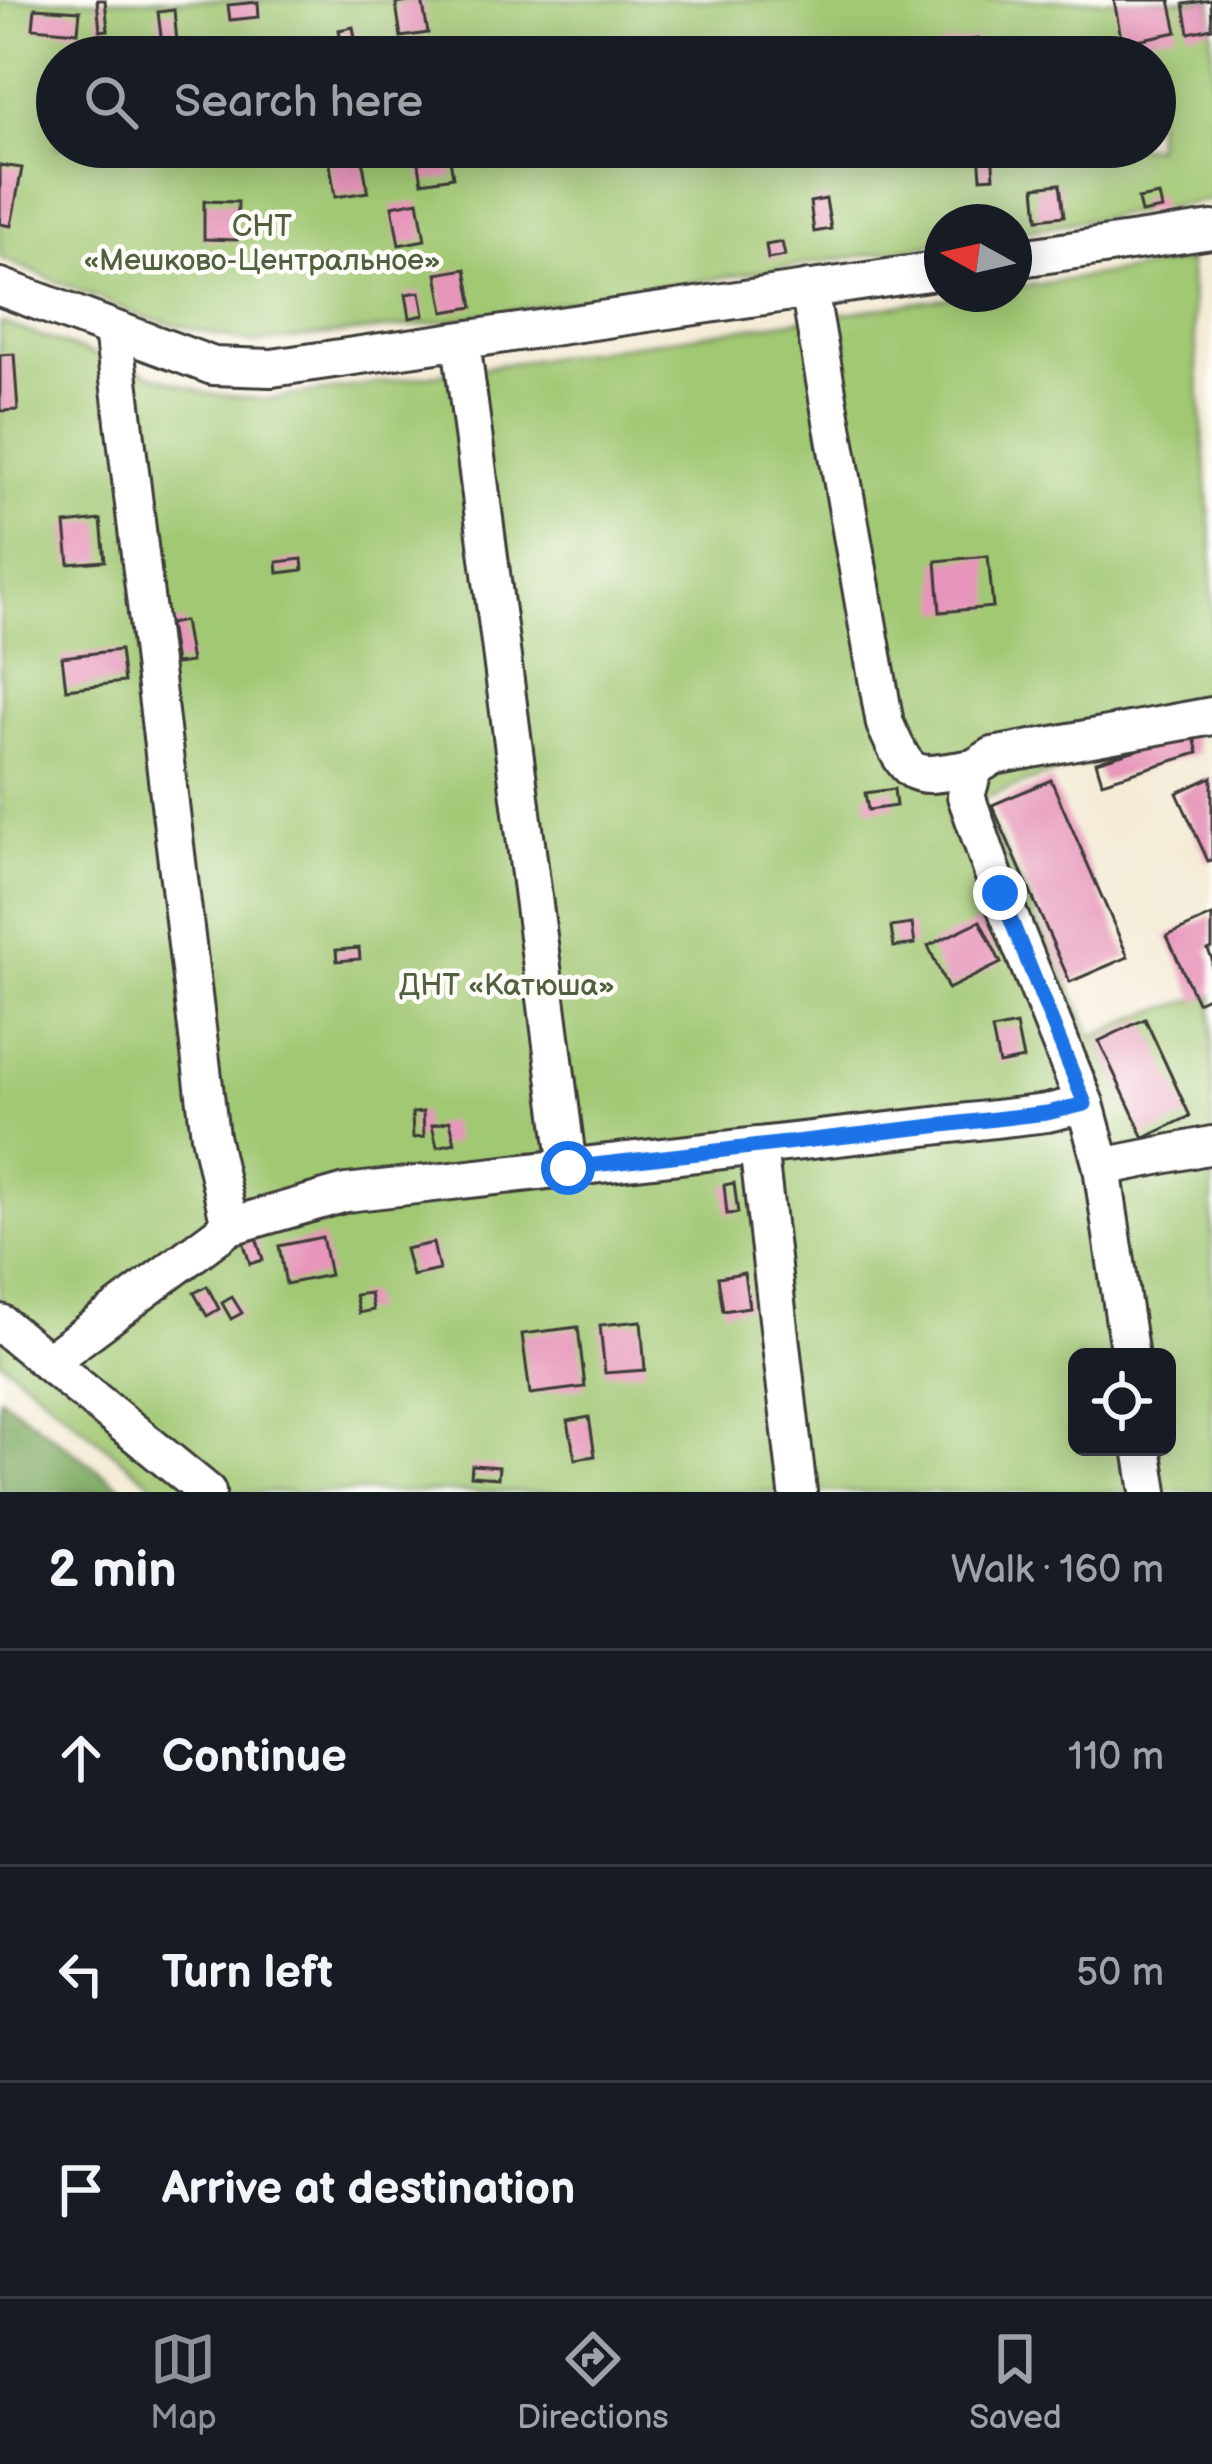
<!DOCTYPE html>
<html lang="en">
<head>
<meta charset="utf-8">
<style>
  body { margin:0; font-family:"Balsamiq Sans",sans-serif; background:#20242c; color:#f1f3f6 }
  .controls { position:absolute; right:36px; bottom:36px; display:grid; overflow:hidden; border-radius:18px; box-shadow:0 6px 30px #0003 }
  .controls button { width:108px; height:108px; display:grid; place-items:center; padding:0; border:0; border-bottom:3px solid #363941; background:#171b24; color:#f1f3f6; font:60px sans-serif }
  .compass { position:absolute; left:924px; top:204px; width:108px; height:108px; border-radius:50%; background:#171b24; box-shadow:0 6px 30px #0003; rotate:278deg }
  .stop { position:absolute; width:36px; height:36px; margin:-27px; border:9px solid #1a73e8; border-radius:50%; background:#fff }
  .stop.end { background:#1a73e8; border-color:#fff; box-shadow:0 3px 12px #0008 }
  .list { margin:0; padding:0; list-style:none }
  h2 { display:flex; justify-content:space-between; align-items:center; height:156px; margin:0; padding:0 48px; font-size:51px }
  h2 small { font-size:39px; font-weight:400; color:#9ea1a6 }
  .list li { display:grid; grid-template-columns:78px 1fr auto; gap:36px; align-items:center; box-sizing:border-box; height:216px; padding:0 48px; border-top:3px solid #363941 }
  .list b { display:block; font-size:45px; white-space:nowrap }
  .list em { font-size:39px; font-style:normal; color:#9ea1a6 }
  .icon { flex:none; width:66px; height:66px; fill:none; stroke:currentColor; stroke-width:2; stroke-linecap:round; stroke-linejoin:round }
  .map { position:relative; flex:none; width:1212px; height:1492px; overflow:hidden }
  .search { position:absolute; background:#171b24; box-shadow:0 6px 30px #0003; left:36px; right:36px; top:36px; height:132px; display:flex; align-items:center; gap:30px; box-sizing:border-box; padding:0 42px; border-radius:66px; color:#9ea1a6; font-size:45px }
  .sheet { height:804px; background:#171b24 }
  nav { display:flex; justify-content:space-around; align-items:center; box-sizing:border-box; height:168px; border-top:3px solid #363941; background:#171b24; font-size:33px; color:#9ea1a6 }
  nav a { display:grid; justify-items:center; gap:6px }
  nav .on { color:#8c9099 }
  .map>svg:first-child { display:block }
</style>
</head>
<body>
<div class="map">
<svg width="1212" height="1492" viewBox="0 0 1212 1492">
  <rect width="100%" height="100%" fill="#fdfcf7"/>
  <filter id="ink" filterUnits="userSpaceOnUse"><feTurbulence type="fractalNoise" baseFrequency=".00833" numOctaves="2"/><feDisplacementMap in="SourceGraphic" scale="24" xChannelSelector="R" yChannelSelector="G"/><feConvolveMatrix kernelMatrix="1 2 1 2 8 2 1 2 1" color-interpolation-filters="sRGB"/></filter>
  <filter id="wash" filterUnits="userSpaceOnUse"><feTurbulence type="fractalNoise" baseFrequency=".004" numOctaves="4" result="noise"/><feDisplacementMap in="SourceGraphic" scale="48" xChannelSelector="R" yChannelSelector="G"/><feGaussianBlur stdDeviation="2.7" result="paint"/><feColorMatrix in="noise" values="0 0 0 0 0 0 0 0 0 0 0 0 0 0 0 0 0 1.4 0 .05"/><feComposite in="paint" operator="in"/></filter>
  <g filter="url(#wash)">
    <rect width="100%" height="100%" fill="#f4ecd7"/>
    <g fill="#a1c873" stroke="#5e7248" stroke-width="3" fill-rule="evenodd">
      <path d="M0,0H1212V200L1014,232V222H942V243L421,325L251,343L143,317L0,258ZM57,57H1155V147H57Z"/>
      <path d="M1189,261L1212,549V696L1193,733L1044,776L980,800L1093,1037L1145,1014L1212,995V1492H162L0,1360V322L205,393L265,400L973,294H1014V288ZM1077,1357H1167V1447H1077Z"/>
    </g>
    <path fill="#80ac65" stroke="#4e6440" stroke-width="3" d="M0,1397L128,1492H0Z"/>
    <g id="blocks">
      <g fill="#e795ba">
        <path d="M97,0H105L108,30L100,31Z"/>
        <path d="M422,0L428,33L401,37L396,4Z"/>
        <path d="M1114,0H1170L1177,32L1122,43Z"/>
        <path d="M1211,0L1212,28L1189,33L1184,4Z"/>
        <path d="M258,2L259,17L230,20L228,5Z"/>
        <path d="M35,8L80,11L78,32L33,28Z"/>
        <path d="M174,10L177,42L162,44L158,12Z"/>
        <path d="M353,27L356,44L342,46L339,30Z"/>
        <path d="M978,39L981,57H941L939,45Z"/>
        <path d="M124,147L145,150L142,162L122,158Z"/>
        <path d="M360,147L368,192L335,197L328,152Z"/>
        <path d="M416,147H448L453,177L422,182Z"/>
        <path d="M992,151L994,177L981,178L979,152Z"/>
        <path d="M0,165L22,168L11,226L0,224Z"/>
        <path d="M1060,184L1064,216L1038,219L1035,187Z"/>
        <path d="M1159,195L1162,209L1141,213L1138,199Z"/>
        <path d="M826,199L831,229L814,232L810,202Z"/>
        <path d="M204,201L238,202L237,240L204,239Z"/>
        <path d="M418,201L425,240L399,245L392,206Z"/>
        <path d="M782,242L785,256L768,259L766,245Z"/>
        <path d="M466,269L473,307L444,312L437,274Z"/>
        <path d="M420,292L424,315L410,318L406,294Z"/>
        <path d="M14,354L18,410L0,411V355Z"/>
        <path d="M101,520L105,561L69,564L65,524Z"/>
        <path d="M988,556L993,607L940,612L936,561Z"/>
        <path d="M302,559L303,570L278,573L277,562Z"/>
        <path d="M184,621L191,662L175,664L169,624Z"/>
        <path d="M120,650L124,682L66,689L62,657Z"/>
        <path d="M1193,733L1198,753L1102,782L1096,762Z"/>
        <path d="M1212,777V860L1208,861L1177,793Z"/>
        <path d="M1051,780L1128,957L1070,982L992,805Z"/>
        <path d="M894,789L896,806L868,810L865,793Z"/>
        <path d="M1212,916V948L1208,950L1212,959V995L1197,1002L1167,936Z"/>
        <path d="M980,921L1001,963L948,989L928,946Z"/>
        <path d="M912,924L915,944L894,947L891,927Z"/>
        <path d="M359,948L360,959L337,961L336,950Z"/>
        <path d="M1145,1019L1190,1116L1144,1138L1099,1041Z"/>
        <path d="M1016,1025L1023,1059L999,1064L992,1030Z"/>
        <path d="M423,1112L424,1137L413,1138L412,1113Z"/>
        <path d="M450,1121L455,1143L437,1147L432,1125Z"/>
        <path d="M734,1183L738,1213L727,1214L724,1185Z"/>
        <path d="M255,1234L263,1260L250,1264L242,1238Z"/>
        <path d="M322,1237L330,1275L286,1284L279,1246Z"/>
        <path d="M433,1243L439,1270L412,1276L405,1249Z"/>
        <path d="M744,1273L749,1307L723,1311L718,1277Z"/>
        <path d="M207,1286L219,1309L207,1316L194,1293Z"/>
        <path d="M370,1293L373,1310L359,1313L355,1295Z"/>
        <path d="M232,1297L242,1313L231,1319L222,1303Z"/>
        <path d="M641,1321L645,1370L605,1373L600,1325Z"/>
        <path d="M578,1327L585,1387L530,1394L522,1334Z"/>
        <path d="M589,1417L595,1456L575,1459L568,1421Z"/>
        <path d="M472,1465L499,1467L498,1478L471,1476Z"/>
      </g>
    </g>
  </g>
  <g filter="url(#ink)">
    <use href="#blocks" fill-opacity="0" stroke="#3c3b38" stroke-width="3"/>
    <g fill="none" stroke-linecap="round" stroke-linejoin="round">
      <g stroke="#3c3b38" stroke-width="42">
        <g id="minor">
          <path d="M1014,259L1212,230"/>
          <path d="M0,287L213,366L272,368L942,270"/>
          <path d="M809,289L885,724C911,784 913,777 974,768"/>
          <path d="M113,330L210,1136L230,1226"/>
          <path d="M461,341L568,1168"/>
          <path d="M1085,1104L1000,893L966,796L974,768L993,756L1212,716"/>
          <path d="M758,1146L798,1492"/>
          <path d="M1102,1167L1130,1357"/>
          <path d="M0,1323L207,1492"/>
          <path d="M48,1362L230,1226L346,1193L1047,1113L1085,1104L1102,1167L1212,1145"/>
          <path d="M1142,1447L1149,1492"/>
        </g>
      </g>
      <use href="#minor" stroke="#fff" stroke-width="36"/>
    </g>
  </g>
  <g fill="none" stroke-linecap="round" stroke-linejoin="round" filter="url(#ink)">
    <path stroke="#1a73e8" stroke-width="15" d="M568,1168L1047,1113L1085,1104L1000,893"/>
  </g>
  <g text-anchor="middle" stroke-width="9" stroke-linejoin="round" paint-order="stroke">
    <g font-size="30" fill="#51613f" stroke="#fdfcf7">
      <text x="262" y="236">СНТ<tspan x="262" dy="34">«Мешково-Центральное»</tspan></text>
      <text x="507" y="995">ДНТ «Катюша»</text>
    </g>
  </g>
</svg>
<div class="controls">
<button><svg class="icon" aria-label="locate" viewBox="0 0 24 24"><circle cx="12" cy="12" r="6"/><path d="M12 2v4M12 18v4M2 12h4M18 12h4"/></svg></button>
</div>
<svg class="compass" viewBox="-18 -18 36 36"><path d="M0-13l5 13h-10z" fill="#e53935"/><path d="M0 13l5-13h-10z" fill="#9ea1a6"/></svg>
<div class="stop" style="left:568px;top:1168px"></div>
<div class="stop end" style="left:1000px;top:893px"></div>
<div class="search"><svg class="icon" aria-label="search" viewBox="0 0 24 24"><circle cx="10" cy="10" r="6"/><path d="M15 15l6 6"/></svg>Search here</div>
</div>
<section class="sheet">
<h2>2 min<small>Walk · 160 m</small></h2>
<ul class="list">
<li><svg class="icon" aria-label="ahead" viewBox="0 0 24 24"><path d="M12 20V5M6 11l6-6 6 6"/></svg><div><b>Continue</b></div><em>110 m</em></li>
<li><svg class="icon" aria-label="left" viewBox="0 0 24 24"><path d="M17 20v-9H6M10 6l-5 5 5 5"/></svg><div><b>Turn left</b></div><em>50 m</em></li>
<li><svg class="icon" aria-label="arrive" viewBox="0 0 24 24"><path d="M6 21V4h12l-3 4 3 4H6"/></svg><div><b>Arrive at destination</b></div></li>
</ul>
</section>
<nav>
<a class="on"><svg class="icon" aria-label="map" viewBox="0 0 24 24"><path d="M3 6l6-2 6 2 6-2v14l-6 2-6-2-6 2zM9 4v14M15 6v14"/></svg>Map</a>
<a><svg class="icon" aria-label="directions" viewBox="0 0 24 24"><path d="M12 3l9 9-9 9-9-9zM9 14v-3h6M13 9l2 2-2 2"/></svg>Directions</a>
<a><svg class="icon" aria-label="saved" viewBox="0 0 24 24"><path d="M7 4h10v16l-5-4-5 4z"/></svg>Saved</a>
</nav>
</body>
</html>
